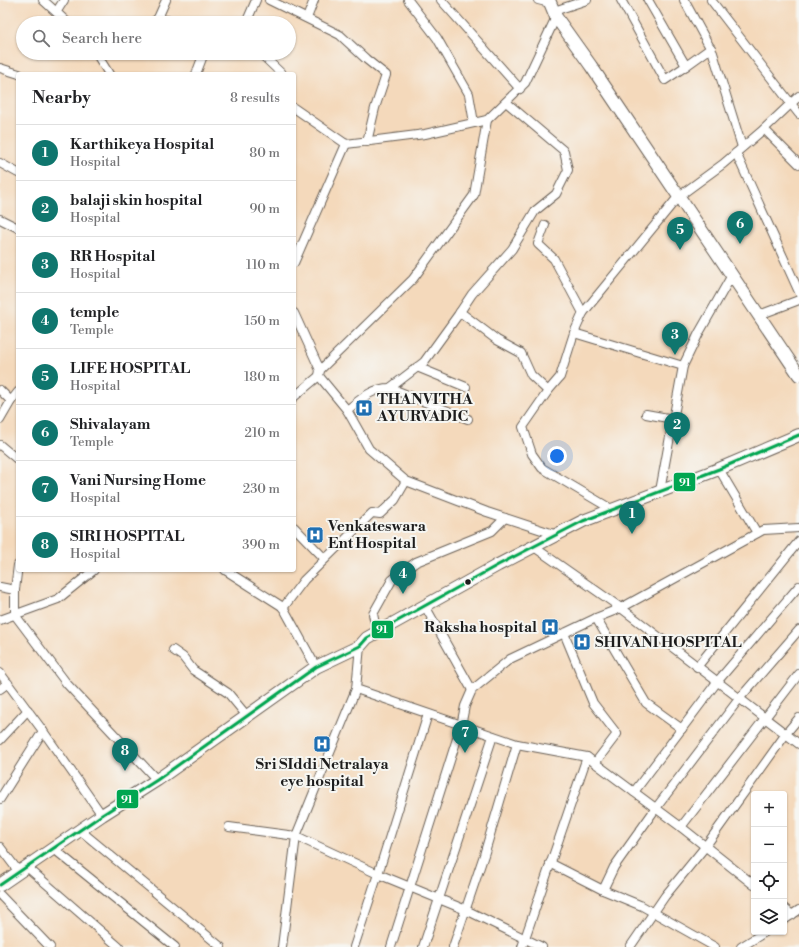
<!DOCTYPE html>
<html lang="en">
<head>
<meta charset="utf-8">
<style>
  body { margin:0; font-family:"Libre Bodoni",serif; background:#f6f6f6; color:#202124 }
  .controls { position:absolute; right:12px; bottom:12px; display:grid; overflow:hidden; border-radius:4px; box-shadow:0 1px 3px #0004 }
  .controls button { width:36px; height:36px; display:grid; place-items:center; padding:0; border:0; border-bottom:1px solid #e0e0e0; background:#fff; color:#202124; font:20px sans-serif }
  .you { position:absolute; left:557px; top:456px; width:14px; height:14px; margin:-10px; border:3px solid #fff; border-radius:50%; background:#1a73e8; box-shadow:0 0 0 6px #1a73e833 }
  .badge { display:grid; place-items:center; width:26px; height:26px; border-radius:50%; background:#0f766e; color:#fff; font-size:13px; font-weight:700 }
  .pin { position:absolute; translate:-50% -33px; filter:drop-shadow(0 1px 2px #0008) }
  .pin::after { content:''; position:absolute; top:21px; width:14px; height:12px; background:inherit; clip-path:polygon(0 0,100% 0,50% 100%) }
  .list { margin:0; padding:0; list-style:none }
  h2 { display:flex; justify-content:space-between; align-items:center; height:52px; margin:0; padding:0 16px; font-size:17px }
  h2 small { font-size:13px; font-weight:400; color:#757577 }
  .list li { display:grid; grid-template-columns:26px 1fr auto; gap:12px; align-items:center; box-sizing:border-box; height:56px; padding:0 16px; border-top:1px solid #e0e0e0 }
  .list b { display:block; font-size:15px; white-space:nowrap }
  .list p { margin:0; font-size:13px; white-space:nowrap; color:#757577 }
  .list em { font-size:13px; font-style:normal; color:#757577 }
  .icon { flex:none; width:22px; height:22px; fill:none; stroke:currentColor; stroke-width:2; stroke-linecap:round; stroke-linejoin:round }
  .map { position:relative; flex:none; width:799px; height:947px; overflow:hidden }
  .search { position:absolute; background:#fff; box-shadow:0 1px 3px #0004; left:16px; top:16px; width:280px; height:44px; display:flex; align-items:center; gap:10px; box-sizing:border-box; padding:0 14px; border-radius:22px; color:#757577; font-size:15px }
  .panel { position:absolute; background:#fff; box-shadow:0 1px 3px #0004; left:16px; top:72px; width:280px; height:500px; border-radius:4px }
  .map>svg:first-child { display:block }
</style>
</head>
<body>
<div class="map">
<svg width="799" height="947" viewBox="0 0 799 947">
  <rect width="100%" height="100%" fill="#f6f6f2"/>
  <filter id="ink" filterUnits="userSpaceOnUse"><feTurbulence type="fractalNoise" baseFrequency=".025" numOctaves="2"/><feDisplacementMap in="SourceGraphic" scale="8" xChannelSelector="R" yChannelSelector="G"/><feConvolveMatrix kernelMatrix="1 2 1 2 8 2 1 2 1" color-interpolation-filters="sRGB"/></filter>
  <filter id="wash" filterUnits="userSpaceOnUse"><feTurbulence type="fractalNoise" baseFrequency=".012" numOctaves="4" result="noise"/><feDisplacementMap in="SourceGraphic" scale="16" xChannelSelector="R" yChannelSelector="G"/><feGaussianBlur stdDeviation="0.9" result="paint"/><feColorMatrix in="noise" values="0 0 0 0 0 0 0 0 0 0 0 0 0 0 0 0 0 1.4 0 .05"/><feComposite in="paint" operator="in"/></filter>
  <g filter="url(#wash)">
    <rect width="100%" height="100%" fill="#f4d9bb"/>
  </g>
  <g filter="url(#ink)">
    <g fill="none" stroke-linecap="round" stroke-linejoin="round">
      <g stroke="#685e54" stroke-width="10">
        <g id="street">
          <path d="M43,0L68,23"/>
          <path d="M269,0L340,35L366,59L386,75L375,108L367,142"/>
          <path d="M408,0L437,38L469,94L474,123"/>
          <path d="M441,0L520,89"/>
          <path d="M538,0L550,3"/>
          <path d="M621,0L665,80L686,66"/>
          <path d="M648,0L686,66L711,48"/>
          <path d="M684,0L713,53L742,147"/>
          <path d="M711,0L799,114"/>
          <path d="M57,11L64,0"/>
          <path d="M554,11L587,0"/>
          <path d="M158,18L179,23L197,21L205,23"/>
          <path d="M307,18L314,0"/>
          <path d="M152,23L158,18L166,0"/>
          <path d="M246,23L256,0"/>
          <path d="M96,53L109,74"/>
          <path d="M260,53L282,74"/>
          <path d="M0,68L19,74"/>
          <path d="M196,74L204,53"/>
          <path d="M294,108L346,144L425,134L487,120L525,83L556,17"/>
          <path d="M764,129L799,164"/>
          <path d="M736,153L799,292"/>
          <path d="M0,163L18,173"/>
          <path d="M0,219L18,228"/>
          <path d="M545,225L538,244L554,259L583,313"/>
          <path d="M294,263L346,144"/>
          <path d="M460,312L497,340L521,353L531,375L548,391"/>
          <path d="M294,313L320,370L319,376L347,410L369,449L406,481L487,512L557,535"/>
          <path d="M759,315L799,300"/>
          <path d="M574,333L683,366L660,491"/>
          <path d="M683,366L699,333L732,275"/>
          <path d="M417,367L466,387"/>
          <path d="M320,370L413,279L474,195L487,120"/>
          <path d="M390,388L468,419"/>
          <path d="M0,390L11,401L18,392"/>
          <path d="M294,397L319,376"/>
          <path d="M347,409V410C361,399 372,388 390,388L424,362L458,315L472,294L512,249L535,211L556,194L568,170L564,151L506,102"/>
          <path d="M646,414L673,419"/>
          <path d="M0,420L11,401"/>
          <path d="M0,445L18,460"/>
          <path d="M719,469L757,533"/>
          <path d="M613,510L542,468L532,454L523,427L548,391L560,377L574,333L583,313L678,197L723,164L764,129L799,96"/>
          <path d="M294,527L325,559"/>
          <path d="M534,547L621,608L799,744"/>
          <path d="M18,565L15,590V615L67,684L157,780"/>
          <path d="M225,570L283,607L316,667"/>
          <path d="M0,587L15,590"/>
          <path d="M425,606L472,690"/>
          <path d="M283,608L304,580L372,513L380,514L395,500L406,481"/>
          <path d="M0,620L58,599L94,570"/>
          <path d="M377,633L373,614L392,580L416,562L492,531L505,518"/>
          <path d="M564,633L593,703L617,734L595,763"/>
          <path d="M360,646L356,689L517,744L587,757L681,827L754,885"/>
          <path d="M173,650L183,657L193,670L228,693L247,716"/>
          <path d="M697,667L799,541"/>
          <path d="M0,673L43,731L102,815"/>
          <path d="M0,689L8,683"/>
          <path d="M682,729L646,703L596,618L621,608L763,530L799,528"/>
          <path d="M0,740L28,710"/>
          <path d="M634,792L717,682L799,586"/>
          <path d="M0,799L43,731"/>
          <path d="M229,827L296,836L356,689"/>
          <path d="M681,827L799,674"/>
          <path d="M81,831L221,947"/>
          <path d="M0,847L19,872"/>
          <path d="M54,849L175,947"/>
          <path d="M550,863L603,890L642,906L715,947"/>
          <path d="M27,867L119,947"/>
          <path d="M603,890L614,867L656,808L739,699L799,630"/>
          <path d="M0,895L50,947"/>
          <path d="M784,908L792,915"/>
          <path d="M784,920L799,910"/>
          <path d="M282,947L296,836L378,874L466,910L542,947"/>
          <path d="M354,947L378,874L428,714"/>
          <path d="M391,947L461,726L465,706L472,690L510,659L596,618"/>
          <path d="M423,947L493,736"/>
          <path d="M453,947L484,855L517,744"/>
          <path d="M522,947L587,757"/>
          <path d="M630,947L665,896L705,847L788,731L799,718"/>
          <path d="M741,947L765,932"/>
        </g>
      </g>
      <g stroke="#685e54" stroke-width="14">
        <g id="primary">
          <path d="M549,0L556,17L591,66L799,375"/>
          <path d="M0,885L102,815L157,780L316,667L360,646L367,638L498,565L583,521L719,469L799,435"/>
        </g>
      </g>
      <use href="#street" stroke="#fff" stroke-width="8"/>
      <use href="#primary" stroke="#fff" stroke-width="12"/>
      <g stroke="#f6f6f2" stroke-width="6">
        <path id="bus-1" d="M0,885L102,815L157,780L316,667L360,646L367,638L498,565L583,521L719,469L799,435"/>
      </g>
      <use href="#bus-1" stroke="#00a651" stroke-width="3"/>
    </g>
  </g>
  <defs>
    <g id="hospital-square" transform="scale(0.9)"><rect x="-9" y="-9" width="18" height="18" rx="4" fill="#1f6fb2" stroke="#f6f6f2"/><path d="M-5-5h3v3.5h4V-5h3V5h-3V1.5h-4V5h-3Z" fill="#fff"/></g>
  </defs>
  <g fill-rule="evenodd">
    <use href="#hospital-square" x="364" y="408"/>
    <use href="#hospital-square" x="315" y="535"/>
    <use href="#hospital-square" x="550" y="627"/>
    <use href="#hospital-square" x="582" y="642"/>
    <use href="#hospital-square" x="322" y="744"/>
  </g>
  <circle fill="#1c1c1c" stroke="#f6f6f2" stroke-width="1.5" cx="468" cy="582" r="3.5"/>
  <g text-anchor="middle" stroke-width="4" stroke-linejoin="round" paint-order="stroke">
    <g font-size="15" font-weight="bold" fill="#1c1c1c" stroke="#f6f6f2" text-anchor="start">
      <text x="377" y="404">THANVITHA<tspan x="377" dy="17">AYURVADIC</tspan></text>
      <text x="328" y="531">Venkateswara<tspan x="328" dy="17">Ent Hospital</tspan></text>
      <text x="537" y="632" text-anchor="end">Raksha hospital</text>
      <text x="595" y="647">SHIVANI HOSPITAL</text>
      <text x="322" y="769" text-anchor="middle">Sri SIddi Netralaya<tspan x="322" dy="17">eye hospital</tspan></text>
    </g>
  </g>
  <g stroke="#f6f6f2" stroke-width="1.5">
    <rect x="673" y="472" width="23" height="20" rx="4" fill="#00a651"/>
    <rect x="371" y="620" width="23" height="19" rx="4" fill="#00a651"/>
    <rect x="116" y="789" width="23" height="20" rx="4" fill="#00a651"/>
  </g>
  <g font-size="11" text-anchor="middle" font-weight="bold" fill="#fff">
    <text x="685" y="486">91</text>
    <text x="382" y="633">91</text>
    <text x="127" y="803">91</text>
  </g>
</svg>
<div class="controls">
<button>+</button>
<button>−</button>
<button><svg class="icon" aria-label="locate" viewBox="0 0 24 24"><circle cx="12" cy="12" r="6"/><path d="M12 2v4M12 18v4M2 12h4M18 12h4"/></svg></button>
<button><svg class="icon" aria-label="layers" viewBox="0 0 24 24"><path d="M12 4l9 5-9 5-9-5zM3 14l9 5 9-5"/></svg></button>
</div>
<div class="you"></div>
<div class="pin badge" style="left:632px;top:534px">1</div>
<div class="pin badge" style="left:677px;top:445px">2</div>
<div class="pin badge" style="left:675px;top:355px">3</div>
<div class="pin badge" style="left:403px;top:594px">4</div>
<div class="pin badge" style="left:680px;top:250px">5</div>
<div class="pin badge" style="left:740px;top:244px">6</div>
<div class="pin badge" style="left:465px;top:753px">7</div>
<div class="pin badge" style="left:125px;top:771px">8</div>
<div class="search"><svg class="icon" aria-label="search" viewBox="0 0 24 24"><circle cx="10" cy="10" r="6"/><path d="M15 15l6 6"/></svg>Search here</div>
<section class="panel">
<h2>Nearby<small>8 results</small></h2>
<ul class="list">
<li><span class="badge">1</span><div><b>Karthikeya Hospital</b><p>Hospital</p></div><em>80 m</em></li>
<li><span class="badge">2</span><div><b>balaji skin hospital</b><p>Hospital</p></div><em>90 m</em></li>
<li><span class="badge">3</span><div><b>RR Hospital</b><p>Hospital</p></div><em>110 m</em></li>
<li><span class="badge">4</span><div><b>temple</b><p>Temple</p></div><em>150 m</em></li>
<li><span class="badge">5</span><div><b>LIFE HOSPITAL</b><p>Hospital</p></div><em>180 m</em></li>
<li><span class="badge">6</span><div><b>Shivalayam</b><p>Temple</p></div><em>210 m</em></li>
<li><span class="badge">7</span><div><b>Vani Nursing Home</b><p>Hospital</p></div><em>230 m</em></li>
<li><span class="badge">8</span><div><b>SIRI HOSPITAL</b><p>Hospital</p></div><em>390 m</em></li>
</ul>
</section>
</div>
</body>
</html>
